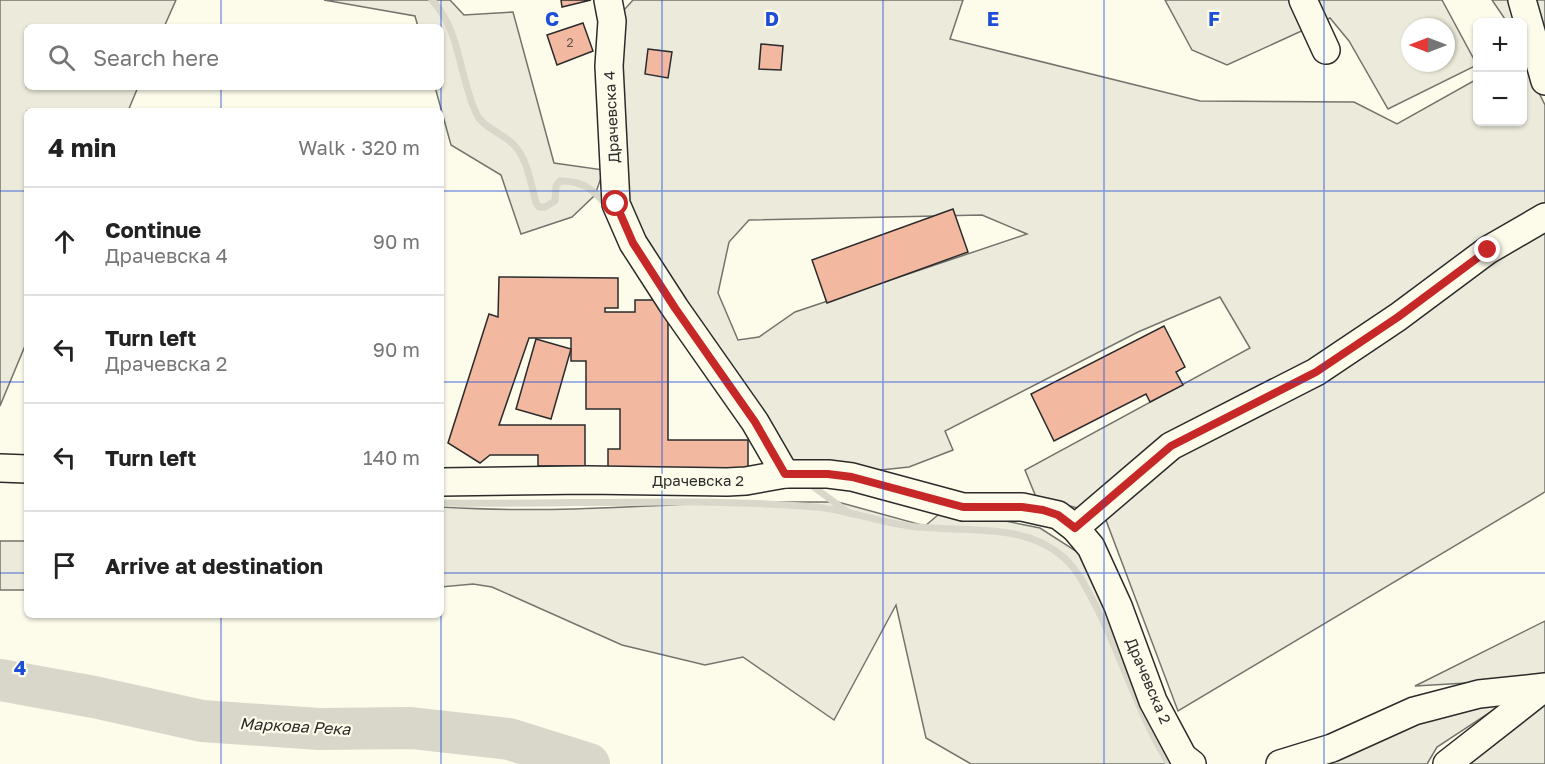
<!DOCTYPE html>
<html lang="en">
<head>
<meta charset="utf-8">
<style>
  body { margin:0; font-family:"Golos Text",sans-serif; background:#f2f2f2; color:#222 }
  .controls { position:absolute; right:18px; top:18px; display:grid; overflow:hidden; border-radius:9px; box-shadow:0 2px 4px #0004 }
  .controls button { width:54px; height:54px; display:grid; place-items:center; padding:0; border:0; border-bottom:2px solid #e0e0e0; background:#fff; color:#222; font:30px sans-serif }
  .compass { position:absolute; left:1401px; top:18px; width:54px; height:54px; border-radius:50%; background:#fff; box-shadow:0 2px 4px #0004; rotate:270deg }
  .stop { position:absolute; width:18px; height:18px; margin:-14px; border:4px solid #c62828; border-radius:50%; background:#fff }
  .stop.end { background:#c62828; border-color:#fff; box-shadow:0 2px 6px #0008 }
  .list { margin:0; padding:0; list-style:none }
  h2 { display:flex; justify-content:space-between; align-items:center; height:78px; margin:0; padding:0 24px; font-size:26px }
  h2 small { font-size:20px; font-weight:400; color:#767676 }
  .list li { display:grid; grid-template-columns:39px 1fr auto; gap:18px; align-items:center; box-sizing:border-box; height:108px; padding:0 24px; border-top:2px solid #e0e0e0 }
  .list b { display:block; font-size:22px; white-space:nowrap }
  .list p { margin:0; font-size:20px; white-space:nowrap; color:#767676 }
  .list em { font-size:20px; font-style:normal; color:#767676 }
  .icon { flex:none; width:33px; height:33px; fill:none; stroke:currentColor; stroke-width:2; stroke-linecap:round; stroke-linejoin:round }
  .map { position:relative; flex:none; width:1545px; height:764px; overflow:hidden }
  .search { position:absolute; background:#fff; box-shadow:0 2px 4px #0004; left:24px; top:24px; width:420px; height:66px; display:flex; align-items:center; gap:15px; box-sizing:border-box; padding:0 21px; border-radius:9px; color:#767676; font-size:22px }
  .panel { position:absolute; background:#fff; box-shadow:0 2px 4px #0004; left:24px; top:108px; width:420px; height:510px; border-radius:9px }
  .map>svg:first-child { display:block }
</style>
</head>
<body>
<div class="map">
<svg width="1545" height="764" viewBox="0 0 1545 764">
  <rect width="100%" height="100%" fill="#fdfbea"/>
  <g fill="#ecebdb" stroke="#74746e" stroke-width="1.5" fill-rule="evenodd">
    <path d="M0,0H176L164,27H27V87H138L128,111H27V341L0,406Z"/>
    <path d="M324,0H450L464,15L513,12L554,163L603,170L612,63L624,10L633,0H963L950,39L1200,101L1354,102L1397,124L1477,79L1478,122H1522L1524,59L1529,73L1545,105V492L1178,711L1104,515L1036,497L1025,470L1250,348L1220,297L1138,332L945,431L953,450L909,467L871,471L837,461L766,470L759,450L603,172L595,195L572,217L521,234L501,175L451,145L435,87H441V27H418L415,16ZM982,215L1027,234L795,312L759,337L738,340L718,293L729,242L749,220Z"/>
    <path d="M1165,0H1442L1477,65L1388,109L1349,41L1330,18L1227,65L1192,50ZM1410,27H1446V63H1410Z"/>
    <path d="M1492,0H1515L1519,22H1507Z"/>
    <path d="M1535,0H1545V41Z"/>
    <path d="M730,502H838L925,526L945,509L1040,528L1079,553L1111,606L1182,764H971L926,738L896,605L834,720L743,657L705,665L622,645L492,587L473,584L441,587V507C537,513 634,507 730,502Z"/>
    <rect x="0" y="541" width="27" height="49"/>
    <path d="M1545,621V674L1536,679L1415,686Z"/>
    <path d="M1527,688L1437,747L1427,764H1302L1435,702Z"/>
    <path d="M1545,700V764H1453Z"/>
  </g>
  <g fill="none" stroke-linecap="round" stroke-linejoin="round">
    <g stroke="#d8d7c9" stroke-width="7">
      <path d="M432,0C461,31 459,78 477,115C483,127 503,134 513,144C527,157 531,184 536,203L539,207H545L555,201L556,186L560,181C583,181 591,188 607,205"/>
      <path d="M807,482L849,513"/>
      <path d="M441,503C566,505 692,497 816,507C848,510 878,522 909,526C959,533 1021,521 1062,556C1077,568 1086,588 1095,604C1122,657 1138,714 1169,764"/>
    </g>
    <path stroke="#d8d7c9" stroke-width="42" d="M0,680L94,697L202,721L319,729L411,728L509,739L589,764"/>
  </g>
  <g fill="#f2b8a0" stroke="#2b2b2b" stroke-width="1.5">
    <path d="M561,0H591L562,7Z"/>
    <path d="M583,23L593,51L557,65L547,35Z"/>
    <path d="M761,44L783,46L781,70L759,69Z"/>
    <path d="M648,49L672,52L668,78L645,74Z"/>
    <path d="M953,209L968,252L827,303L812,260Z"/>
    <path d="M499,277L618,278V308H605V312H635V300H668V440H748V474H608V449H620V409H586V361H571V338H529L499,425H585V466H538V455H490L480,463L448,443L489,314L498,317Z"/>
    <path d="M1164,326L1185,367L1176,372L1183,385L1150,402L1146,394L1054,441L1031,394Z"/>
    <path d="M536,339L571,349L551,419L516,409Z"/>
  </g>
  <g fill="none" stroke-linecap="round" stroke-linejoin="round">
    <g stroke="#2b2b2b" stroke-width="30">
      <g id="minor">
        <path d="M608,0L612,21L609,66L616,204L633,243L675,308L755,422L785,474"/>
        <path d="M1303,0L1326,50"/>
        <path d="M1522,0L1545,81"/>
        <path d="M0,468L27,469"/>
        <path d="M441,482L587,480L727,482L746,481L785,474H828L852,477L963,507H1022L1058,515L1075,528L1091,547L1118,606L1153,701L1183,757L1192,764"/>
        <path d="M1075,528L1171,446L1316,372L1398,317L1488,250L1545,217"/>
        <path d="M1280,764L1332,748L1414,711L1479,694L1545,687"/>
        <path d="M1447,764L1544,688"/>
      </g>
    </g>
    <use href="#minor" stroke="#fdfbea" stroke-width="27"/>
  </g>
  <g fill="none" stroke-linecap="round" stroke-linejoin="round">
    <path stroke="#c62828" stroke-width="8" d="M616,204L633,243L675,308L755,422L785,474H828L852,477L963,507H1022L1043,510L1058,515L1075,528L1171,446L1316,372L1398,317L1488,250"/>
  </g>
  <path fill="none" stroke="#1d4ed8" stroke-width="1.5" stroke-opacity="0.55" d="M221,0V27M441,0V764M662,0V764M883,0V764M1104,0V764M1324,0V764M221,87V111M0,191H27M441,191H1545M0,382H27M441,382H1545M0,573H27M441,573H1545M221,615V764"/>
  <g text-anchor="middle" stroke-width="4.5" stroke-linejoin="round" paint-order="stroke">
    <g font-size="12" fill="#5d4e48">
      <text x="570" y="47">2</text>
    </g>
    <g font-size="15" fill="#2b2b2b" stroke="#fdfbea">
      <text transform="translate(612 117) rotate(-93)" y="5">Драчевска 4</text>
      <text x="698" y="486">Драчевска 2</text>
      <text transform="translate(1148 681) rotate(67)" y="5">Драчевска 2</text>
    </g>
    <g font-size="16" font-style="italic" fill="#2b2b2b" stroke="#fdfbea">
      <text transform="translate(295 726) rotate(3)" y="6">Маркова Река</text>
    </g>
  </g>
  <g font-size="20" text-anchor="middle" font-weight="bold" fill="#1d4ed8" stroke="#fdfbea" stroke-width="4.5" stroke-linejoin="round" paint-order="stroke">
    <text x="552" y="26">C</text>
    <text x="772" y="26">D</text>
    <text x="993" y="26">E</text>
    <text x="1214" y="26">F</text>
    <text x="20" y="675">4</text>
  </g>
</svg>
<div class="controls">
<button>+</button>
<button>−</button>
</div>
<svg class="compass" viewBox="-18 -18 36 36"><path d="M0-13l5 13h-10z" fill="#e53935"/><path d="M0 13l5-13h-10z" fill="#767676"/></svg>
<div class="stop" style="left:616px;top:204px"></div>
<div class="stop end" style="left:1488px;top:250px"></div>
<div class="search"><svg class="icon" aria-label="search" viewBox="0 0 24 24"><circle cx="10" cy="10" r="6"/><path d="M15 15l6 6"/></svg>Search here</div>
<section class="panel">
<h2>4 min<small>Walk · 320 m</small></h2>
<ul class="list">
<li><svg class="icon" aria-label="ahead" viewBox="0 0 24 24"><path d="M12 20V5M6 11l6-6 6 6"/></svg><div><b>Continue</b><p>Драчевска 4</p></div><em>90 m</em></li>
<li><svg class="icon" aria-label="left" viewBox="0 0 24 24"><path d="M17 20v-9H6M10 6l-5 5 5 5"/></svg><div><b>Turn left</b><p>Драчевска 2</p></div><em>90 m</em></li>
<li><svg class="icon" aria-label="left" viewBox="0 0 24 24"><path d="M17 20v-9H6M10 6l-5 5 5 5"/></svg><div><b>Turn left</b></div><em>140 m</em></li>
<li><svg class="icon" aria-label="arrive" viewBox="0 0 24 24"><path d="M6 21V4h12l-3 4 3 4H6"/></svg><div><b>Arrive at destination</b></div></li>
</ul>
</section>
</div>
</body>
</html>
